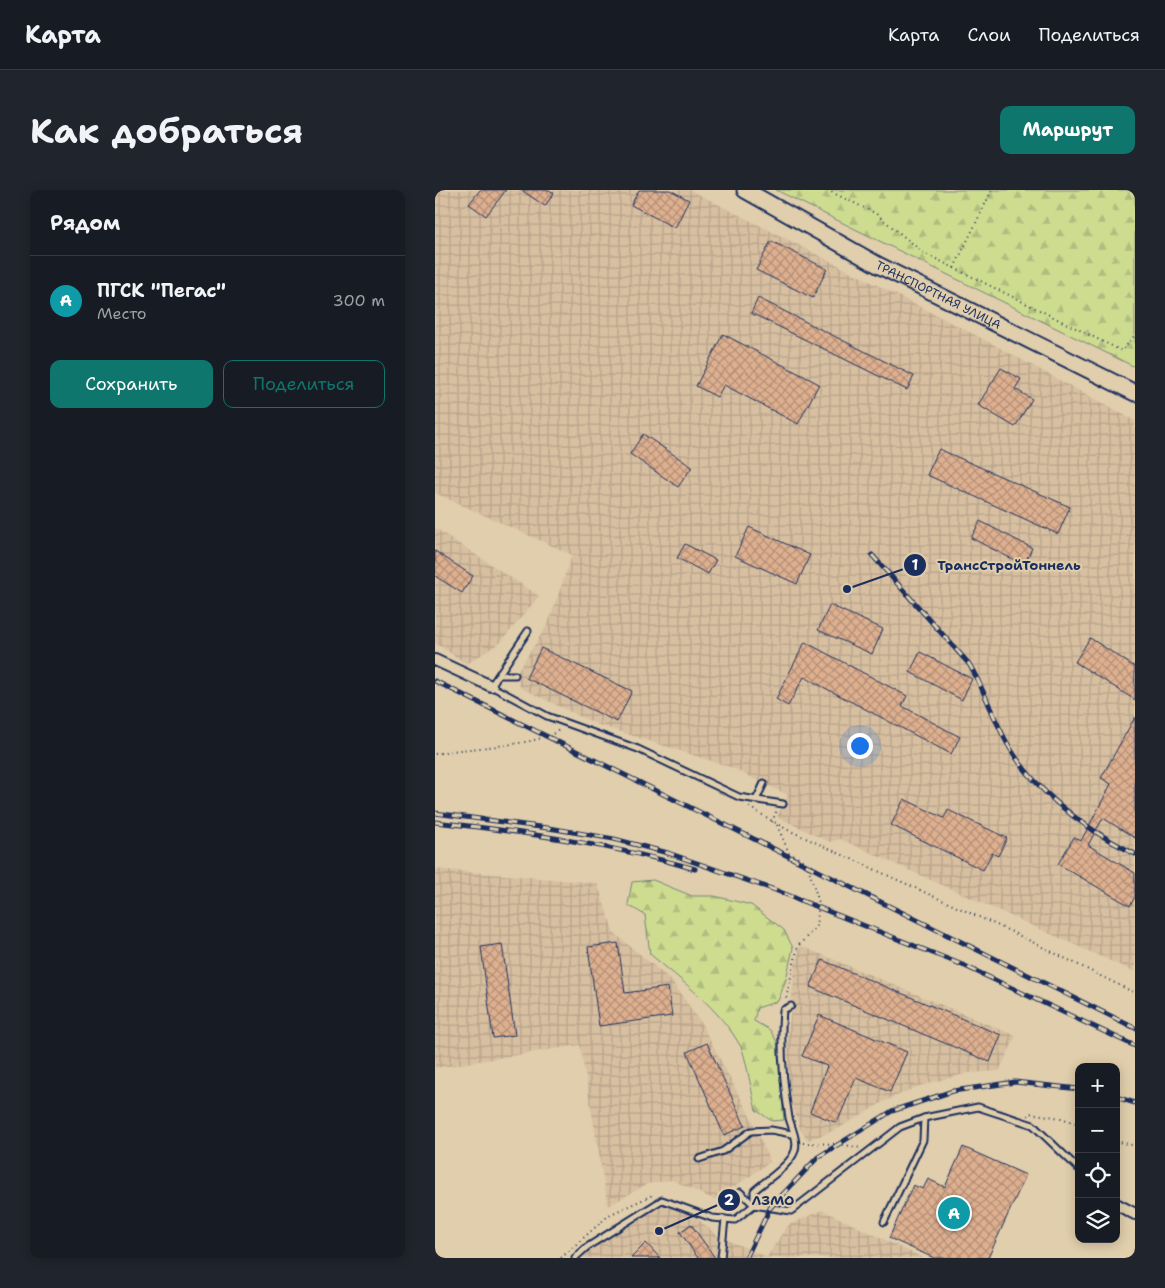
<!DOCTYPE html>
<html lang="ru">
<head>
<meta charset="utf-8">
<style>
  body { margin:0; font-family:"Shantell Sans",sans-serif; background:#20242c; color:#f1f3f6 }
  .controls { position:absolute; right:15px; bottom:15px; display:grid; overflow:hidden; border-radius:10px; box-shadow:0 2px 12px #0003 }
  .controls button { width:45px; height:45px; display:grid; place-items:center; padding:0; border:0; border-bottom:1px solid #363941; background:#171b24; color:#f1f3f6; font:25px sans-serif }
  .you { position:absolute; left:424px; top:555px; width:18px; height:18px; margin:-12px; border:4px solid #fff; border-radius:50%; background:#1a73e8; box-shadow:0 0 0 8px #1a73e833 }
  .badge { display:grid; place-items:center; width:32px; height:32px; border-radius:50%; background:#0f766e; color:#fff; font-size:16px; font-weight:700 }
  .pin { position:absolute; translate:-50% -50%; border:2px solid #fff; box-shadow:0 1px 5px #0006 }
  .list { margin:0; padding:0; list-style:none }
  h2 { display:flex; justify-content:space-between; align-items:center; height:65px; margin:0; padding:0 20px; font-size:21px }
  h2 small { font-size:16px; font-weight:400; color:#9ea1a6 }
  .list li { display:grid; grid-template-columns:32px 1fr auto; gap:15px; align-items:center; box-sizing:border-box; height:90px; padding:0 20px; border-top:1px solid #363941 }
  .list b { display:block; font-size:19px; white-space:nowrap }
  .list p { margin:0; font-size:16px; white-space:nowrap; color:#9ea1a6 }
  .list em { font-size:16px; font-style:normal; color:#9ea1a6 }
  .actions { display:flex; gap:10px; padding:15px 20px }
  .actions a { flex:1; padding:11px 0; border:1px solid #0f766e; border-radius:10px; text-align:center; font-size:18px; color:#0f766e }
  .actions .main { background:#0f766e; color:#fff }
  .icon { flex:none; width:28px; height:28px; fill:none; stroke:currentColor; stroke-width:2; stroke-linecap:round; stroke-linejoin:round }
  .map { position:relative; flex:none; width:700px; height:1068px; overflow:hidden; border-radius:10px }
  header { display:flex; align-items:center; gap:30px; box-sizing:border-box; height:70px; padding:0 25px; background:#171b24; border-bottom:1px solid #363941 }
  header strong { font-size:24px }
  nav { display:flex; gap:28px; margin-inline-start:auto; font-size:18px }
  .intro { display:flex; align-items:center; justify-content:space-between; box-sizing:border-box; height:120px; padding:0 30px }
  h1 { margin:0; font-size:35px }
  .button { padding:12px 22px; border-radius:10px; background:#0f766e; color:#fff; font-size:18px; font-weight:700 }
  main { display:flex; gap:30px; padding:0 30px }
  aside { flex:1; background:#171b24; border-radius:10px; box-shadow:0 2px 12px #0003 }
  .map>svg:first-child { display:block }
</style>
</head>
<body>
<header>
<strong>Карта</strong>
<nav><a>Карта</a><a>Слои</a><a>Поделиться</a></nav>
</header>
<div class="intro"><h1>Как добраться</h1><a class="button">Маршрут</a></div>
<main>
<aside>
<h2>Рядом<small></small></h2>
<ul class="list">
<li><span class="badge" style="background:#0f9aa8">A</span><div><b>ПГСК &quot;Пегас&quot;</b><p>Место</p></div><em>300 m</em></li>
</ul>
<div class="actions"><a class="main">Сохранить</a><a>Поделиться</a></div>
</aside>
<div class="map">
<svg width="700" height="1068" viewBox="0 0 700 1068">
  <defs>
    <pattern id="industrial-grid" width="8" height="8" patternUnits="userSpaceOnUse" patternTransform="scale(1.25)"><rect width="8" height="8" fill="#d7bfa0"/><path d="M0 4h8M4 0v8" fill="none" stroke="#b8a48c"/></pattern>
    <pattern id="forest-firs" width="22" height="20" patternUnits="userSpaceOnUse" patternTransform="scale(1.25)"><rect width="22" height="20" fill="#cedc90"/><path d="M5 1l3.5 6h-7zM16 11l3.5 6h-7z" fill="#b0bd7f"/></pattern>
    <pattern id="building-cross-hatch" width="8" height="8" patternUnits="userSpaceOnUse" patternTransform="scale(1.25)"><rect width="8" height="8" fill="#deb08f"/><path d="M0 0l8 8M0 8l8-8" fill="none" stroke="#b39078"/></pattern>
  </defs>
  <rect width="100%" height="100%" fill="#e0ceac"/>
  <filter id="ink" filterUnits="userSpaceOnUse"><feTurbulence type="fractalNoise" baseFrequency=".02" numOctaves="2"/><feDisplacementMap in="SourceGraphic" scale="10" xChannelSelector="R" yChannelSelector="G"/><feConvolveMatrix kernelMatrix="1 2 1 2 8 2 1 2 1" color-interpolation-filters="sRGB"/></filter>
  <g filter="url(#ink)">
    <g fill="url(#industrial-grid)">
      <path d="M0,0H255L554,152L700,231V782L405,649L395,652L342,627L353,605L295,577L161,534L86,498L80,485L113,434L137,365L0,303Z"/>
      <path d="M0,338L104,406L66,452L32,474L0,453Z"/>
      <path d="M0,679L162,693L179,743L236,790L266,833L319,934L335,972L280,1010L237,990L212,994L173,1016L145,855L0,878Z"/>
      <path d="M366,756L581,846L564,881L533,883L484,896L448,912L401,940L373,950L366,941L356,912L352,857L360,775Z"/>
      <path d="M234,1014L258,1025L283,1046L332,1067L352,1036L387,1020L488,1068H148L178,1033Z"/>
    </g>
    <g fill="url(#forest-firs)" stroke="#748677">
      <path d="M341,0H700V177Z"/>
      <path d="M218,690L257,706H279L316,715L349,740L358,758L351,789L343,811L322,818L319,831L335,840L342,852L349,930L337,931L321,920C317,905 311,867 306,857C285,819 247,791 215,764L210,725L193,715L197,692Z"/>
    </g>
    <g fill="url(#building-cross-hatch)" stroke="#1b2f5e">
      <path d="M45,0H71L51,26L34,14Z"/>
      <path d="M86,0H114L119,3L110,16Z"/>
      <path d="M204,0H235L254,10L240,38L196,15Z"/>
      <path d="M336,51L392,79L378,108L321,80Z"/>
      <path d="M323,108L479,186L472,200L316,123Z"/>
      <path d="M288,144L384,194L363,234L289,195L282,207L261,196Z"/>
      <path d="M566,178L586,189L580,199L597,209L580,237L543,215Z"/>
      <path d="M208,244L257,277L243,297L195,264Z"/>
      <path d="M504,259L635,317L623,344L492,285Z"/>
      <path d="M545,331L597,358L589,375L536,348Z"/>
      <path d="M314,337L375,365L362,394L300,366Z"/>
      <path d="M250,354L281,370L273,384L242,368Z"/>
      <path d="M0,361L38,386L27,403L0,386Z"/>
      <path d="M395,415L448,439L437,464L383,440Z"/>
      <path d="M655,448L700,477V510L640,472Z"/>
      <path d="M370,452L472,506L467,516L525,547L516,564L369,487L353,516L341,509Z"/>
      <path d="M106,458L197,501L182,532L91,488Z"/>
      <path d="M485,462L537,489L527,510L475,482Z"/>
      <path d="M700,527V648L668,628L653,655L700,683V707L695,716L623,674L639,647L646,651L676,594L666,588Z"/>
      <path d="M469,609L509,628L513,620L572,648L563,666L557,663L548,680L456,635Z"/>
      <path d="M183,753L190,803L233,797L237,826L164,836L153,757Z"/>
      <path d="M67,754L80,845L58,848L46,757Z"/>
      <path d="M387,770L566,845L555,872L375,797Z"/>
      <path d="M384,825L472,862L455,902L421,888L402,933L375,922L392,876L367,866Z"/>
      <path d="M272,853L310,936L289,945L252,862Z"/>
      <path d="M528,957L591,985L553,1068H499L454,1048L478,995L488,999L493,989L510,997Z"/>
      <path d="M256,1034L280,1068H263L245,1042Z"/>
      <path d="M211,1053L225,1068H196Z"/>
    </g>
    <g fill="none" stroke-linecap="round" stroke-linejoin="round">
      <g stroke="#1b2f5e" stroke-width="9">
        <g id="lane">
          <path d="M93,441L56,496L112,526L203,559L304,607L348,614"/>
          <path d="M64,485H80"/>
          <path d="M321,610L329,593"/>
          <path d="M264,969L288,961L316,941L336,940L357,944"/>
          <path d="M305,1002L319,1015"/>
          <path d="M319,1015V1001C331,990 350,979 358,965C365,954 357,939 354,928C348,892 345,856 348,820L356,816"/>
          <path d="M449,1032L488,950L489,928"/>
          <path d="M140,1068L152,1057L227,1010L277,1028L300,1030L319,1015L356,1021L465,937L489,928L543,917L598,935L644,979"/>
          <path d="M286,1068L290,1029"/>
        </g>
      </g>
      <g stroke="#1b2f5e" stroke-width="14">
        <g id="street">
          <path d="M0,470L56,496"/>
          <path d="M681,1014L700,1024"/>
        </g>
      </g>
      <g stroke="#1b2f5e" stroke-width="19">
        <g id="secondary">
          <path id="s1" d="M310,0L443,75L700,203"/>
        </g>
      </g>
      <g stroke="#1b2f5e" stroke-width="2" stroke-dasharray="1 4" stroke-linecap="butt">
        <path d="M392,0L440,23L489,63L687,161L700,145"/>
        <path d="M519,78L557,0"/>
        <path d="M0,564C27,557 109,557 126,538"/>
        <path d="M314,617L351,639L579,743L700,803"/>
        <path d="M337,632L342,620"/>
        <path d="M342,635L354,663L369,671L373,677L384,713L381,737L363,756L351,809"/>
        <path d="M593,926L594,923L626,928L644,934"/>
        <path d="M681,951L700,956"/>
        <path d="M368,953L404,954L426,958"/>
        <path d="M291,1022L307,1013"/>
        <path d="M126,1068L174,1025L220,1004"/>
      </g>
      <use href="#lane" stroke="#e0ceac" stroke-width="5"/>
      <use href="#street" stroke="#e0ceac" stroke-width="10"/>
      <use href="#secondary" stroke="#e0ceac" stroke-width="15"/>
      <g stroke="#1b2f5e" stroke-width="5">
        <g id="rail">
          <path d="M437,365L534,474C547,495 554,517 565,539C590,595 647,638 700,664"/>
          <path d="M0,491L700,838"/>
          <path d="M0,623L120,639L179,649L233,663L340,700L530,776L700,856"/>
          <path d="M0,632C88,642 175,654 260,679"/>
          <path d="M681,907L700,913"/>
          <path d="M311,1068L335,1018L383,967L457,921L518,901L580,892L644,899"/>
        </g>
      </g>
      <use href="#rail" stroke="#e0ceac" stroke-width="3" stroke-dasharray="9" stroke-linecap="butt"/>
    </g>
  </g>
  <g text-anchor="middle" stroke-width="4" stroke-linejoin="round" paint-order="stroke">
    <g font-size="12" fill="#1b2f5e" stroke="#e0ceac">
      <text dy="4" stroke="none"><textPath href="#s1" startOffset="220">ТРАНСПОРТНАЯ УЛИЦА</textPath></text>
    </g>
  </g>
  <path fill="none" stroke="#1b2f5e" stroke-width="2" d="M412 399L480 375M224 1041L294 1010"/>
  <g fill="#1b2f5e" stroke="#e0ceac" stroke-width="2">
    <circle cx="412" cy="399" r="5"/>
    <circle cx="224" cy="1041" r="5"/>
    <circle cx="480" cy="375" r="12"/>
    <circle cx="294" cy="1010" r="12"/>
  </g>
  <g font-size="15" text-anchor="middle" font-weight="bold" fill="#fff">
    <text x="480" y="380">1</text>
    <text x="294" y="1015">2</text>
  </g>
  <g font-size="14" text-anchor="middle" font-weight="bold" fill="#1b2f5e" stroke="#e0ceac" stroke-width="4" stroke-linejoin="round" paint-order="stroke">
    <text x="574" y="380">ТрансСтройТоннель</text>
    <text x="338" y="1015">ЛЗМО</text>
  </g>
</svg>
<div class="controls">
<button>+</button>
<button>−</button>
<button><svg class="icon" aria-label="locate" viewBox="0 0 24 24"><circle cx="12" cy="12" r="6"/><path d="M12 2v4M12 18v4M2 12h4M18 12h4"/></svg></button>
<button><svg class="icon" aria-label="layers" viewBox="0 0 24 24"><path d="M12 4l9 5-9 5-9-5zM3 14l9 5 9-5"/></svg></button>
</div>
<div class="you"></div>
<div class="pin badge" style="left:519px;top:1023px;background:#0f9aa8">A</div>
</div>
</main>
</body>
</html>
